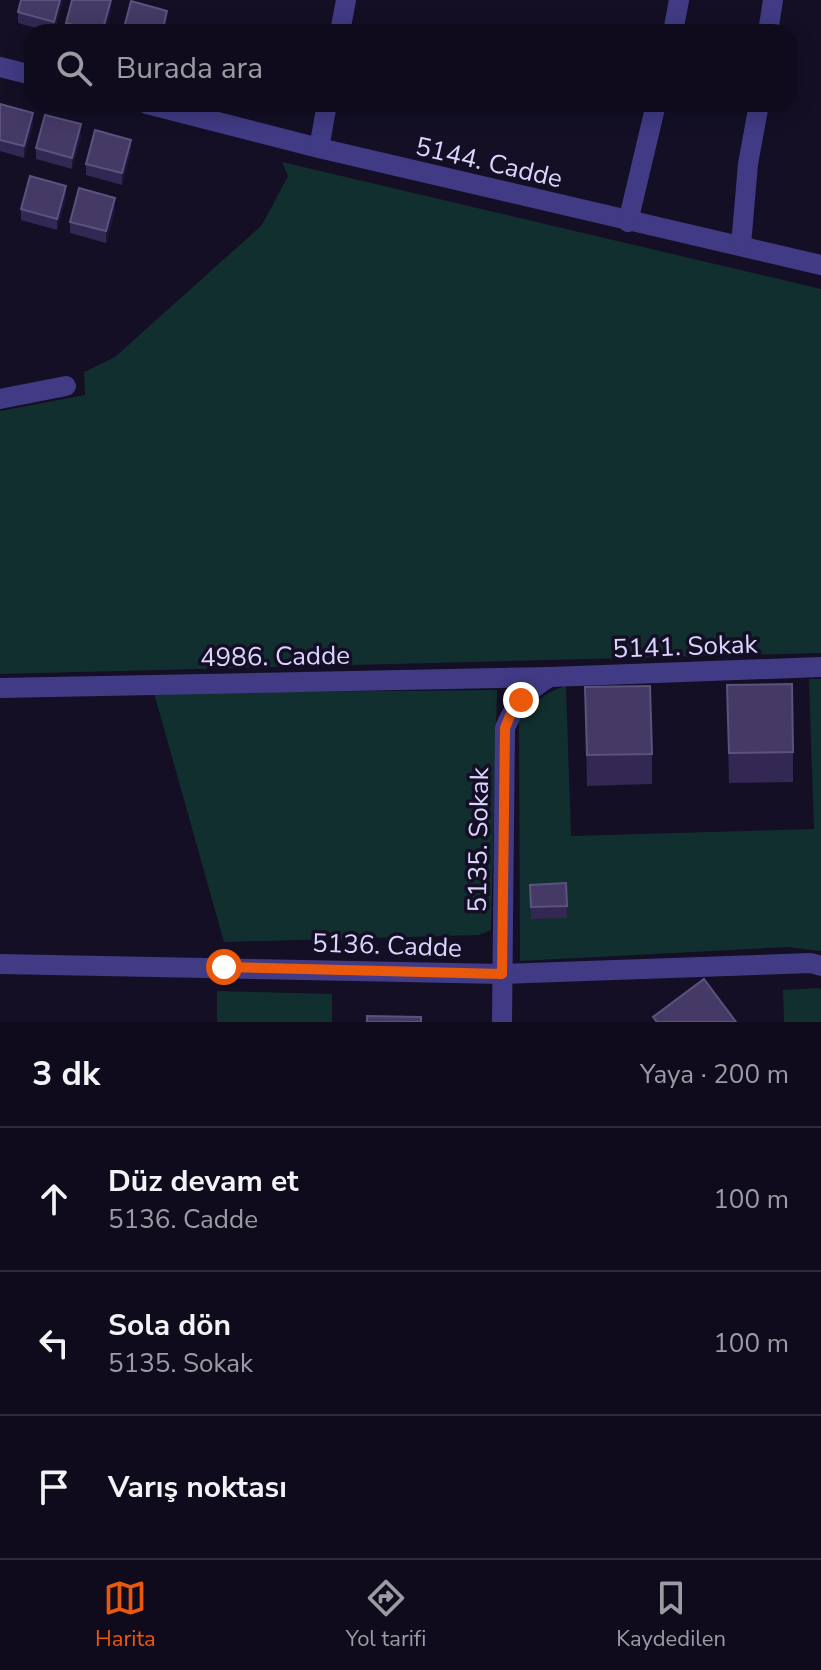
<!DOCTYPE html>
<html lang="tr">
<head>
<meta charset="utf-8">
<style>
  body { margin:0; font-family:"Nunito Sans",sans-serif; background:#1d1929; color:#f1f3f6 }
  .stop { position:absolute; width:24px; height:24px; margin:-18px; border:6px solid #ea580c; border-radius:50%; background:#fff }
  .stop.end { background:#ea580c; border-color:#fff; box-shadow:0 2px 8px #0008 }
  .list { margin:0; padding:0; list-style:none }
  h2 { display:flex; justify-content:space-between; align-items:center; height:104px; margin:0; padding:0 32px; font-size:34px }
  h2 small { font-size:26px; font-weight:400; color:#9b9ba3 }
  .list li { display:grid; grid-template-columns:52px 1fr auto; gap:24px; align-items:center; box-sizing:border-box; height:144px; padding:0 32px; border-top:2px solid #2f2b3b }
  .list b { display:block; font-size:30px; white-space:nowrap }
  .list p { margin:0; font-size:26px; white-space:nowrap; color:#9b9ba3 }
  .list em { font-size:26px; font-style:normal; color:#9b9ba3 }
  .icon { flex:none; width:44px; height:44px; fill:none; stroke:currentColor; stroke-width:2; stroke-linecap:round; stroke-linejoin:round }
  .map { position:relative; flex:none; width:821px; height:1022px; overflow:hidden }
  .search { position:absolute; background:#0f0b1c; box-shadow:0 4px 20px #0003; left:24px; right:24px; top:24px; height:88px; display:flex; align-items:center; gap:20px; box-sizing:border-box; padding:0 28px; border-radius:24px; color:#9b9ba3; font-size:30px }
  .sheet { height:536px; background:#0f0b1c }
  nav { display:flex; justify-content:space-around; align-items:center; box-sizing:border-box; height:112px; border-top:2px solid #2f2b3b; background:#0f0b1c; font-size:22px; color:#9b9ba3 }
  nav a { display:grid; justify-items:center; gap:4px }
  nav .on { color:#ea580c }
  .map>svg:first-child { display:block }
</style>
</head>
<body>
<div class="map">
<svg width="821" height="1022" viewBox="0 0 821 1022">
  <rect width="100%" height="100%" fill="#140f25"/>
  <g fill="#122f2f">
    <path d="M282,162L821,289V653L0,674V411L85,395L84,372L115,357L262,225L288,176Z"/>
    <path d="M809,679H821V951L787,947L520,961L519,722C532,704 544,692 566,686L571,836L814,829Z"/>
    <path d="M497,690L491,930L479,935L224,942L154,693Z"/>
    <path d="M818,988L821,989V1022H784L783,990Z"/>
    <path d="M217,991L332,994V1022H217Z"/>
  </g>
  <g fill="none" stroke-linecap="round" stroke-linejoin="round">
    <g stroke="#403b84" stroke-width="20">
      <path d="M340,32L346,0"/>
      <path d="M673,32L679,0"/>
      <path d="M768,32L773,0"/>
      <path d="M0,67L32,75"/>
      <path d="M147,104L319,148L821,265"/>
      <path d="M319,148L327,104"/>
      <path d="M628,222L656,104"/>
      <path d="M741,245L748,164L759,104"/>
      <path d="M0,399L66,386"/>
      <path d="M0,688L550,677L821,667"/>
      <path d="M0,964L502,974L811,963L821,966"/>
      <path d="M502,1022L505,728C515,704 528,690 550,677"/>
    </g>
  </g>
  <g fill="#322853">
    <path d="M63,0L54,32H50L18,23V12Z"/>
    <path d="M111,11L105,32H66V23Z"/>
    <path d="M0,104L33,124L24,158L0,151Z"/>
    <path d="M81,136L72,169L36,159V148Z"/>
    <path d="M131,151L122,185L86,175V164Z"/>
    <path d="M66,197L57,230L21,220V209Z"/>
    <path d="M115,209L106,243L70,233V222Z"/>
    <path d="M727,685L793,752V782L729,783Z"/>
    <path d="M585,687L652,754V784L587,786Z"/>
    <path d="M566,883L567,918L531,919L530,885Z"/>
  </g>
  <g fill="#1e1639">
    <path d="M60,0H63L54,32V22Z"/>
    <path d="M111,0V11L105,32H102Z"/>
    <path d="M167,11V22L165,32H162Z"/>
    <path d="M33,113V124L24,158V146Z"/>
    <path d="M81,124V136L72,169V158Z"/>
    <path d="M131,140V151L122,185V173Z"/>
    <path d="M66,186V197L57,230V219Z"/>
    <path d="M115,198V209L106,243V231Z"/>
  </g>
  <g fill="#443a65" stroke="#5b527e" stroke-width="2">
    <path d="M21,0H60L54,22L18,12Z"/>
    <path d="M72,0H111L102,32H98L66,23Z"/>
    <path d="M131,1L167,11L162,32H123Z"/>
    <path d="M0,104L33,113L24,146L0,140Z"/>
    <path d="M45,115L81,124L72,158L36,148Z"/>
    <path d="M95,130L131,140L122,173L86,164Z"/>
    <path d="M30,176L66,186L57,219L21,209Z"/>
    <path d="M79,188L115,198L106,231L70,222Z"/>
    <path d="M792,684L793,752L729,753L727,685Z"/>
    <path d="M650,686L652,754L587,755L585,687Z"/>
    <path d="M566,883L567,906L531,907L530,885Z"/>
    <path d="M704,979L736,1022H657L653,1017Z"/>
    <path d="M367,1016L421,1017V1022H367Z"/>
  </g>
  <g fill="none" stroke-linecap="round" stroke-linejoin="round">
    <path stroke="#ea580c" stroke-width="10" d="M224,967L502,974L505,728L512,711L521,700"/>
  </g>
  <g text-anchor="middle" stroke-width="7" stroke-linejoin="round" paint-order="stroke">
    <g font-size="26" fill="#dad4ff" stroke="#140f25">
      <text transform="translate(489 162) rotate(13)" y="9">5144. Cadde</text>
      <text transform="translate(685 646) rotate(-2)" y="9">5141. Sokak</text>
      <text transform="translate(275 656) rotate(-1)" y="9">4986. Cadde</text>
      <text transform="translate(478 840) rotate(-89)" y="9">5135. Sokak</text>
      <text transform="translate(387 945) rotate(2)" y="9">5136. Cadde</text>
    </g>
  </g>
</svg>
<div class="stop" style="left:224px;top:967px"></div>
<div class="stop end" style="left:521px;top:700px"></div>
<div class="search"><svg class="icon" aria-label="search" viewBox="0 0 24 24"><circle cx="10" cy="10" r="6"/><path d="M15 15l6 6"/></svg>Burada ara</div>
</div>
<section class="sheet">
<h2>3 dk<small>Yaya · 200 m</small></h2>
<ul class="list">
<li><svg class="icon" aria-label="ahead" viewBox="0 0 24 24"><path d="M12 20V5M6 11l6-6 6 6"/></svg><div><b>Düz devam et</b><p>5136. Cadde</p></div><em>100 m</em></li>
<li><svg class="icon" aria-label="left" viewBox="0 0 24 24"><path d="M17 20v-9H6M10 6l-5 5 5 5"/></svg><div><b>Sola dön</b><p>5135. Sokak</p></div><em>100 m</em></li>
<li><svg class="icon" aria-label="arrive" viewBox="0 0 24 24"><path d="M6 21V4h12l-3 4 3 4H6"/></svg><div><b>Varış noktası</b></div></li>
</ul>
</section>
<nav>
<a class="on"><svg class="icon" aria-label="map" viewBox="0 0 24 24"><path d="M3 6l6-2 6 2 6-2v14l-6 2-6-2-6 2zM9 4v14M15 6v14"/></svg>Harita</a>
<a><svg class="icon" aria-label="directions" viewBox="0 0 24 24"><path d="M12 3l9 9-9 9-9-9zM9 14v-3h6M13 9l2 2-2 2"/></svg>Yol tarifi</a>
<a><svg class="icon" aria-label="saved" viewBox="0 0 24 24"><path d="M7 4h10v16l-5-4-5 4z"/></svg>Kaydedilen</a>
</nav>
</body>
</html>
